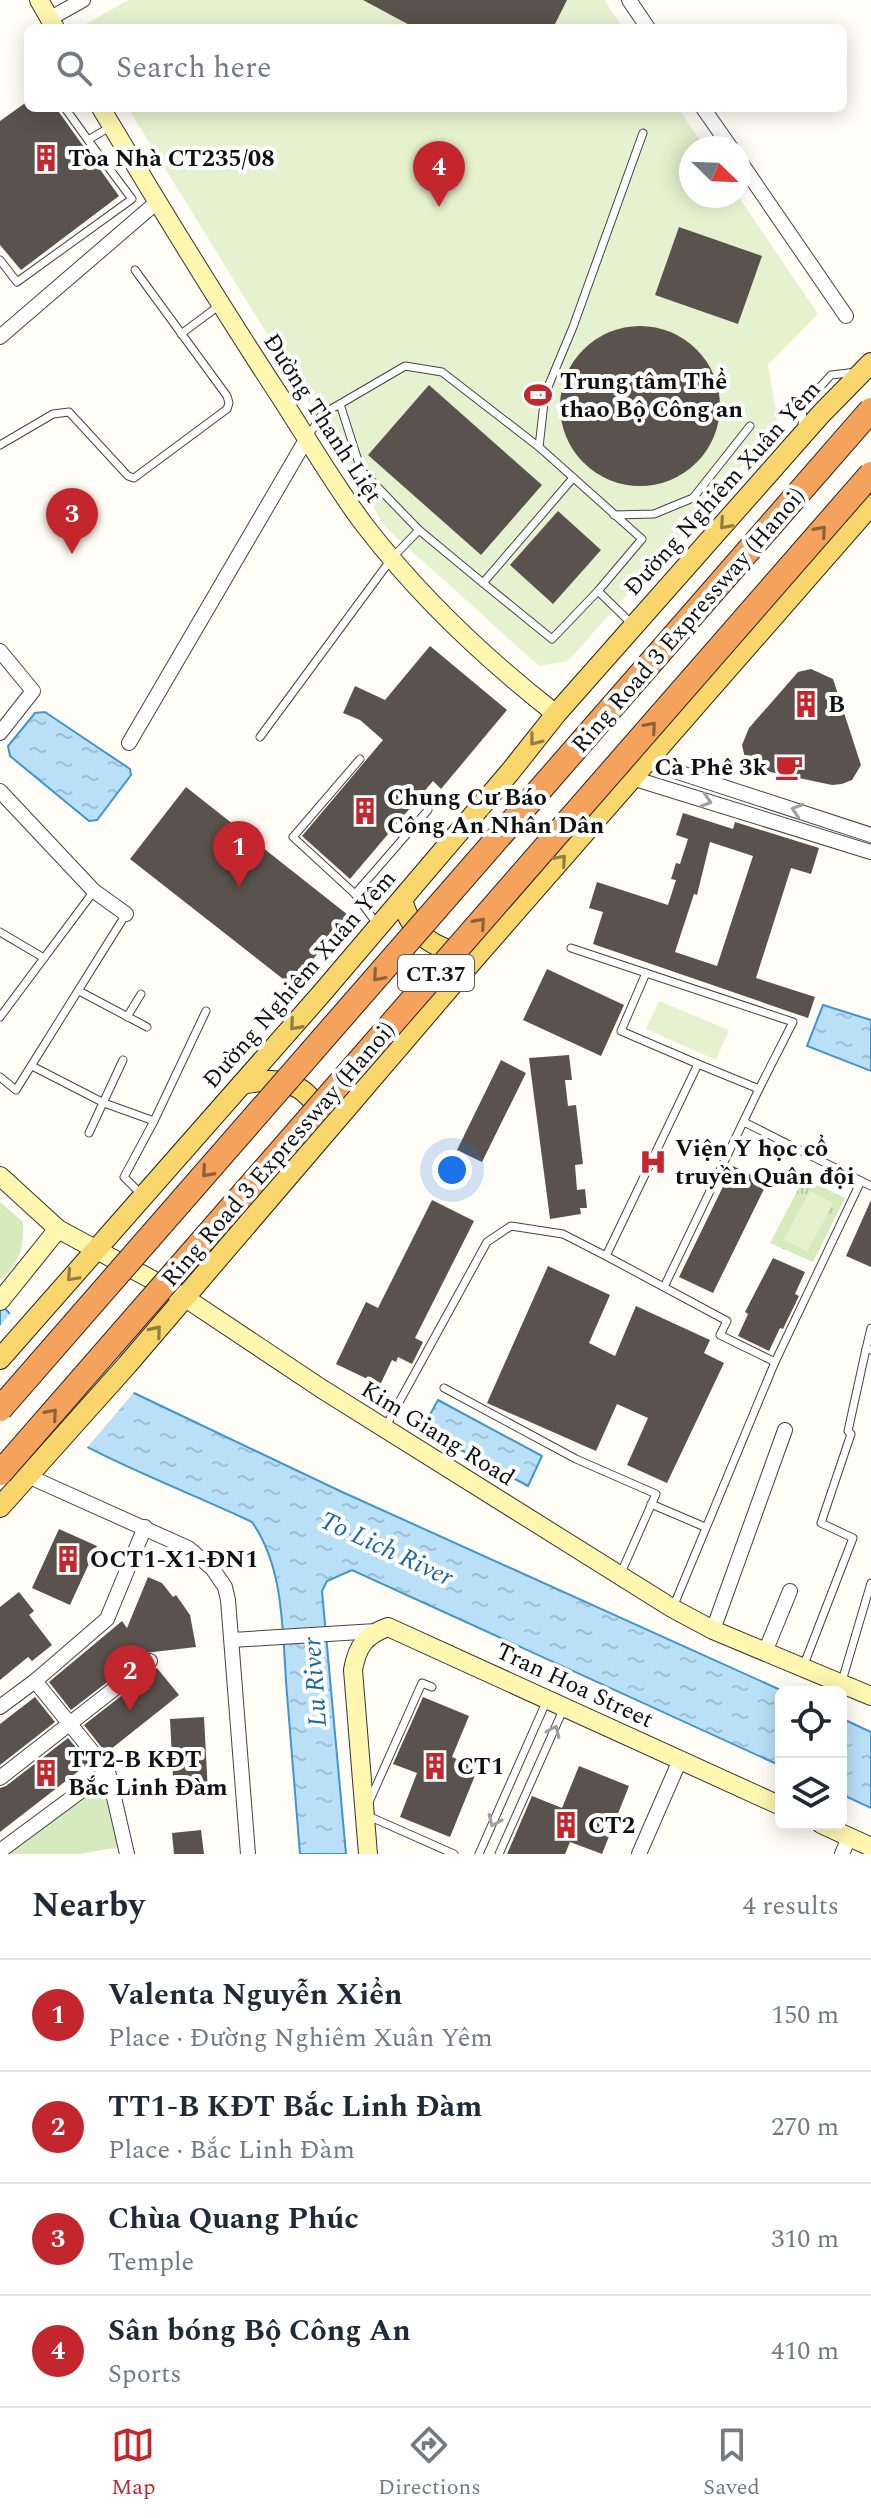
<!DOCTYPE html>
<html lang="en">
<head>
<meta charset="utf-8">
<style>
  body { margin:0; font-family:Spectral,serif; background:#f2f2f3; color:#1f2937 }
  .controls { position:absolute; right:24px; bottom:24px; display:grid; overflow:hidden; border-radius:12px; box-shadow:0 4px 20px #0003 }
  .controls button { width:72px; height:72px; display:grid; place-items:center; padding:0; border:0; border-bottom:2px solid #e0e1e3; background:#fff; color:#1f2937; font:40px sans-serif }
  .compass { position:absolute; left:679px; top:136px; width:72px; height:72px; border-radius:50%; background:#fff; box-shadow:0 4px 20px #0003; rotate:113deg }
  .you { position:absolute; left:452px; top:1170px; width:28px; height:28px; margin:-20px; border:6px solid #fff; border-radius:50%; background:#1a73e8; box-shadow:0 0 0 12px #1a73e833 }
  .badge { display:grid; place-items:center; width:52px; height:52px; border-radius:50%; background:#c4262e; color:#fff; font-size:26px; font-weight:700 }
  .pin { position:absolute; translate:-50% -66px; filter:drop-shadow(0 2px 4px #0008) }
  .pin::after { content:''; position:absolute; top:42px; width:28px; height:24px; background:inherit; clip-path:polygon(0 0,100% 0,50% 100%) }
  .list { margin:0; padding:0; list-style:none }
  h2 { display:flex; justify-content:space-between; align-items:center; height:104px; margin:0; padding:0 32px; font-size:34px }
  h2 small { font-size:26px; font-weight:400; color:#747a83 }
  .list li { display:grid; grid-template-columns:52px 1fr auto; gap:24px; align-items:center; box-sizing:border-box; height:112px; padding:0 32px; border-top:2px solid #e0e1e3 }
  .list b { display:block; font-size:30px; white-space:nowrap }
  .list p { margin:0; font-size:26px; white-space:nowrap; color:#747a83 }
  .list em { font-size:26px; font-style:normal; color:#747a83 }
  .icon { flex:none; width:44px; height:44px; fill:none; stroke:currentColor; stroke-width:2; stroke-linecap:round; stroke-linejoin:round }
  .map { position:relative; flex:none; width:871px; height:1854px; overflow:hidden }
  .search { position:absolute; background:#fff; box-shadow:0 4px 20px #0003; left:24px; right:24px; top:24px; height:88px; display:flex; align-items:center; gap:20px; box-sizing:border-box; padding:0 28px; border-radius:12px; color:#747a83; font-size:30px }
  .sheet { height:552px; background:#fff }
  nav { display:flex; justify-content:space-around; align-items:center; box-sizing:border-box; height:112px; border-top:2px solid #e0e1e3; background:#fff; font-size:22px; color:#747a83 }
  nav a { display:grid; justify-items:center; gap:4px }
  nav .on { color:#c4262e }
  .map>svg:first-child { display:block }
</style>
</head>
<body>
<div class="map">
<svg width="871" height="1854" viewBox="0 0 871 1854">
  <defs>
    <pattern id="grass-tufts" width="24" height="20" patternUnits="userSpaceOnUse" patternTransform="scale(2)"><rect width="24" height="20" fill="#d5ebbd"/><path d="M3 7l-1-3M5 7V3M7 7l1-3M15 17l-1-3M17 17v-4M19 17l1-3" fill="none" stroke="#b6c8a1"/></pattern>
    <pattern id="water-ripples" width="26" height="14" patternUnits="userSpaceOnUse" patternTransform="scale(2)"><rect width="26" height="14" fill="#b9e0f7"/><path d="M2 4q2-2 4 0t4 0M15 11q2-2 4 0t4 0" fill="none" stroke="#9ebfd3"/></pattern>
  </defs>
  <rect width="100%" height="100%" fill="#fffdf5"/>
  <path fill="url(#grass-tufts)" d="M804,1178L845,1198L813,1262L770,1243Z"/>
  <g fill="#d5ebbd">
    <path d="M0,1202L23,1222C24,1250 20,1261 0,1281Z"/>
    <path d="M105,1784L119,1847L79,1854H6Z"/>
  </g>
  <g fill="#e6f2cf">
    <path d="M128,0H604L623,28H79Z"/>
    <path d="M128,108H678L705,148H691V196H738L818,314L768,365L778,425L568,661L539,666L386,528Z"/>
    <path d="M659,1001L729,1030L716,1060L646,1029Z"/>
    <path d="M810,1191L833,1203L808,1251L784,1240Z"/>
  </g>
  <g fill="url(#water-ripples)" stroke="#3f96cf" stroke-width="2">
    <path d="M45,712L130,769L131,775L97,820L89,821L10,756L8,746L35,713Z"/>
    <path d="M823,1005L871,1020V1071L807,1046Z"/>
    <path d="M0,1303L11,1315L68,1355L134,1393L340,1491L785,1692H781V1766L352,1570L327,1581L322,1591L346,1854H300C296,1801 291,1748 287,1694C282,1638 286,1570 252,1522C168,1482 73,1451 0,1391Z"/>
    <path d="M438,1400L542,1456L528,1486L422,1429Z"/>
    <path d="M841,1718L871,1732V1808L841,1794Z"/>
  </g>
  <path fill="#fffdf5" d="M13,1310L70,1352L136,1390L85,1450L18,1411L0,1396V1326Z"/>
  <g fill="#5a524d" fill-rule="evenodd">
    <path d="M363,0H567L553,28H415Z"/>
    <path d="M28,101V108H56L119,196L21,270L0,245V121Z"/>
    <path d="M679,227L762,256L738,324L655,295Z"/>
    <circle cx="640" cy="406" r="80"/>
    <path d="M429,385L542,485L481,555L368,455Z"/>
    <path d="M558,511L601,550L553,604L510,565Z"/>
    <path d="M430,646L507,710L441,789L433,781L350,879L302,836L383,740L360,720L343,713L355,686L385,700Z"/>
    <path d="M811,669L833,679L861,765L852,780L842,784L832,785L752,768L745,758L742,745L749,728L798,672Z"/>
    <path d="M186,787L348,915L292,986L130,859Z"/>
    <path d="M683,813L733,829L735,822L819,848L811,874L791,868L756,978L815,997L808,1018L593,944L603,912L589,908L597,882L668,905L676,880L671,879L676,863L680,864L688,839L676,835ZM710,842L753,856L717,966L675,952L694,894L697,895Z"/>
    <path d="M547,969L624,1005L601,1056L523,1020Z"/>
    <path d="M569,1055L572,1080H565L568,1106L576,1105L583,1164L575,1165L577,1190L585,1189L587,1208H580L581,1214L550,1219L529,1058Z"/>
    <path d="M501,1060L526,1073L482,1162L457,1150Z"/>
    <path d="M733,1166L767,1183L713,1293L679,1277Z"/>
    <path d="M432,1200L474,1221L415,1338L423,1342L412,1364L398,1357L396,1362L392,1360L380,1385L336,1364L366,1302L378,1308Z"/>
    <path d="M871,1200V1267L846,1256Z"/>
    <path d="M773,1258L805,1272L795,1294L799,1296L783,1329L780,1328L769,1351L738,1336L748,1314L745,1312Z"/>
    <path d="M548,1266L610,1295L589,1343L615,1356L636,1306L710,1340L704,1353L724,1363L667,1483L627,1465L648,1418L617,1404L596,1451L487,1403Z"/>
    <path d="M59,1529L97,1546L70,1605L32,1588Z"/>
    <path d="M148,1577L162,1583L173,1597L176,1595L190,1615L196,1647L145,1653L71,1710L49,1682L122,1621L127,1628Z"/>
    <path d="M19,1592L34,1611L29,1615L52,1645L32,1661L28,1657L0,1680V1607Z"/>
    <path d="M157,1668L179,1695L106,1753L84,1725Z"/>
    <path d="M35,1697L55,1722L0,1765V1724Z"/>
    <path d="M423,1697L469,1716L452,1757L478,1768L450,1837L400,1817L417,1773L393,1764Z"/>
    <path d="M204,1717L208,1793L174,1795L170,1719Z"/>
    <path d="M68,1738L89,1763L0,1832V1788L6,1786Z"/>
    <path d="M579,1766L629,1786L602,1854L570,1842L565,1854H507L532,1796L562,1808Z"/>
    <path d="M201,1830L204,1854H174L172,1833Z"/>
  </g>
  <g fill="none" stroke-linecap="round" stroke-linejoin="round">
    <g stroke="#444" stroke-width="9">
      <g id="lane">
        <path d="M65,108L88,140"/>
        <path d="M0,260L17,282L132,199L88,140L110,127"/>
        <path d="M181,334L220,305"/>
        <path d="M340,404L405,366L442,372L539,447L642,539L598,591L632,624"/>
        <path d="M802,426L803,406L831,375L857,372"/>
        <path d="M309,435L322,414L340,404L361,470L419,530"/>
        <path d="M0,445L53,414L69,412L128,476L134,478L227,409L229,403L227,396L135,270"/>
        <path d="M539,447L545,394L573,327L643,133"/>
        <path d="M614,515L654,514L693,498L750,426"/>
        <path d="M483,583L552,639L598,591"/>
        <path d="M260,737L392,558L419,530L483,583L573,478"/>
        <path d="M360,759L293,837L355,894L428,810"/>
        <path d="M355,894L377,924"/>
        <path d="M0,932L44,958"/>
        <path d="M571,948L793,1022L759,1089L698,1064"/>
        <path d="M79,991L147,1027"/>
        <path d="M0,1017L94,891"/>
        <path d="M127,1017L141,994"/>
        <path d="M32,1066L104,1103L154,1121"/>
        <path d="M0,1077L16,1090L126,914"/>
        <path d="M744,1122L871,1186"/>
        <path d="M89,1133L123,1060"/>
        <path d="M141,1194L124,1177L154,1121L206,1011"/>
        <path d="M606,1256L727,1321L720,1335L775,1362L674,1605"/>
        <path d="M664,1287L759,1089"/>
        <path d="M866,1349L871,1328"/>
        <path d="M775,1362L861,1181"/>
        <path d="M444,1388L576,1459L656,1494L620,1575"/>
        <path d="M386,1426L487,1242L511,1226L563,1234L606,1256L698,1064L621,1031L646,973"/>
        <path d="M651,1504L705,1527"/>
        <path d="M803,1667L853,1538L821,1523L851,1434L848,1431L866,1349L871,1350"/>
        <path d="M842,1681L871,1583"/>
        <path d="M369,1802L422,1683L432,1687"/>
        <path d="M366,1815L454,1854"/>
        <path d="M479,1854L547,1700"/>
        <path d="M499,1854L563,1710"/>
      </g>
    </g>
    <g stroke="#444" stroke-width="16">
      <g id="street">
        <path d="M629,0L648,28"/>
        <path d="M49,19L83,0"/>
        <path d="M703,108L731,148"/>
        <path d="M739,160L846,316"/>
        <path d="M0,337L157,202"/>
        <path d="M0,651L33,691L0,733"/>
        <path d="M129,743L307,438"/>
        <path d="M647,762L871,835"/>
        <path d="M632,778L871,852"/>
        <path d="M0,791L94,891L126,914"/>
        <path d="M30,1477L188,1548L212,1568L225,1587L228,1600L248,1854"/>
        <path d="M713,1630L785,1430"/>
        <path d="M232,1640L376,1631"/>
        <path d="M765,1652L790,1591"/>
        <path d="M35,1681L108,1771L127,1854"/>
        <path d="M0,1707L35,1681L107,1619L145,1527"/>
        <path d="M0,1778L150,1661"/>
        <path d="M0,1851L108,1771"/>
        <path d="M639,1854L680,1760"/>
        <path d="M842,1854L849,1837"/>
      </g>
    </g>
    <g stroke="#333" stroke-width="20">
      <g id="secondary">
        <path d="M39,0L55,28"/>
        <path d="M101,108C160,207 220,305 283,401C310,443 336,488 366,527C420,597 487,660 556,714"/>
        <path d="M0,1176L58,1229L184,1297L322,1389L672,1608L713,1630L871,1696"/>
        <path d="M0,1301L58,1229"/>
        <path d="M821,1824L871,1847"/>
        <path d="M368,1854L353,1670C357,1647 365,1635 388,1627L781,1806"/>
      </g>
    </g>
    <g stroke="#222" stroke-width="22">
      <g id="primary">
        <path d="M402,900C412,936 433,947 467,956"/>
        <path d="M242,1084C280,1076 308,1081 324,1121"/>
        <path d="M0,1359L322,993L510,772L556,714L821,414L871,363"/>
        <path d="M0,1507L127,1365L475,958L871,505"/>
      </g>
    </g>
    <use href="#lane" stroke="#fff" stroke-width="7"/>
    <use href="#street" stroke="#fff" stroke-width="14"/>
    <use href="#secondary" stroke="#fff6b0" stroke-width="18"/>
    <use href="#primary" stroke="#f9d66b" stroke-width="20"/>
    <g stroke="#222" stroke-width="26" stroke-linecap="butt">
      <g id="highway-bridge">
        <path d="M0,1409L871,410"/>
        <path d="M0,1473L871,474"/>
      </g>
    </g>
    <use href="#highway-bridge" stroke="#f5a25d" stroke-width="24"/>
  </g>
  <defs><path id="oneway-chevron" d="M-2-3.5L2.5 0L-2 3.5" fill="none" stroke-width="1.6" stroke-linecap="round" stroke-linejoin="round" transform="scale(2)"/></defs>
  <g stroke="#917d42">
    <use href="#oneway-chevron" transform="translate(725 524) rotate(131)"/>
    <use href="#oneway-chevron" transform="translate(535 740) rotate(128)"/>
    <use href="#oneway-chevron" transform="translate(561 860) rotate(-49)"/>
    <use href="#oneway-chevron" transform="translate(295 1025) rotate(131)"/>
    <use href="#oneway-chevron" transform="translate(72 1276) rotate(132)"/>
    <use href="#oneway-chevron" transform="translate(156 1331) rotate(-50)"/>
  </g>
  <g stroke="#8e613b">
    <use href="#oneway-chevron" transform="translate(821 531) rotate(-49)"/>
    <use href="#oneway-chevron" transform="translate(651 727) rotate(-49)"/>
    <use href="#oneway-chevron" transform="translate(480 923) rotate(-49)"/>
    <use href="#oneway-chevron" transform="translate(378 976) rotate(131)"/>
    <use href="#oneway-chevron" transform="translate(207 1172) rotate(131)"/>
    <use href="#oneway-chevron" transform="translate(52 1414) rotate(-49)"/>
  </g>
  <g stroke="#a0a0a0">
    <use href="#oneway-chevron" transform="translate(706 801) rotate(17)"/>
    <use href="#oneway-chevron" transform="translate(797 810) rotate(-162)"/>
    <use href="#oneway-chevron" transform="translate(554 1731) rotate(-66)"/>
    <use href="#oneway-chevron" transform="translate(494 1821) rotate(114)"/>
  </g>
  <defs>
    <g id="building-bare" transform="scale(2.16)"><path d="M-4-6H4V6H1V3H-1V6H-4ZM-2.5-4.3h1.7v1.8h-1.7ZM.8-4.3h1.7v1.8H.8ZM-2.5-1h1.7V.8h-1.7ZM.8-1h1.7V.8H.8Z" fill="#c4262e" stroke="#fff" stroke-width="2.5" paint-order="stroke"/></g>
    <g id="stadium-bare" transform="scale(2.16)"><path d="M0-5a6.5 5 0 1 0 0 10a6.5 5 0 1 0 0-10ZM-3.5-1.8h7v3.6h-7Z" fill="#c4262e" stroke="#fff" stroke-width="2.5" paint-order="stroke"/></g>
    <g id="cafe-bare" transform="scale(2.16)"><path d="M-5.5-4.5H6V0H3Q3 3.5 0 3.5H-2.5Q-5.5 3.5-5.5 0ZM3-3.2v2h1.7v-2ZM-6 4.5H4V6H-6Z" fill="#c4262e" stroke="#fff" stroke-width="2.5" paint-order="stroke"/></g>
    <g id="hospital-bare" transform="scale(2.16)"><path d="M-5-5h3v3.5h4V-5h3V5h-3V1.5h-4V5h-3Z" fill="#c4262e" stroke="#fff" stroke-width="2.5" paint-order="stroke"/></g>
  </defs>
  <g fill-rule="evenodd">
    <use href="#building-bare" x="46" y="158"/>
    <use href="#stadium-bare" x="538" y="395"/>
    <use href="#building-bare" x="806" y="704"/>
    <use href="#cafe-bare" x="789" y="767"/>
    <use href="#building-bare" x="365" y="811"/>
    <use href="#hospital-bare" x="653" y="1162"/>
    <use href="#building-bare" x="68" y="1559"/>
    <use href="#building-bare" x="435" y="1766"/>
    <use href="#building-bare" x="46" y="1773"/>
    <use href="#building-bare" x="566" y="1825"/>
  </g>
  <g text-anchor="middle" stroke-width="8" stroke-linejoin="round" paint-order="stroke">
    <rect fill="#fff" stroke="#585858" stroke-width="2" x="398" y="955" width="76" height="36" rx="6"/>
    <g font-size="22" font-weight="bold" fill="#111">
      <text x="436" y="981">CT.37</text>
    </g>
    <g font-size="24" font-weight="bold" fill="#111" stroke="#fff" text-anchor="start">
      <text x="68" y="166">Tòa Nhà CT235/08</text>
      <text x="560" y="389">Trung tâm Thể<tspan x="560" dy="28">thao Bộ Công an</tspan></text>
      <text x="828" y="712">B</text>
      <text x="767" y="775" text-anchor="end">Cà Phê 3k</text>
      <text x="387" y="805">Chung Cư Báo<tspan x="387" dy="28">Công An Nhân Dân</tspan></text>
      <text x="675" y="1156">Viện Y học cổ<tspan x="675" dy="28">truyền Quân đội</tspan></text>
      <text x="90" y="1567">OCT1-X1-ĐN1</text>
      <text x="68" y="1767">TT2-B KĐT<tspan x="68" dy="28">Bắc Linh Đàm</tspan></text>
      <text x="457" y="1774">CT1</text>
      <text x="588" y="1833">CT2</text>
    </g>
    <g font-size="24" fill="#111" stroke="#fff">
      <text transform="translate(323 418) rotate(57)" y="8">Đường Thanh Liệt</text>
      <text transform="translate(722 488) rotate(-48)" y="8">Đường Nghiêm Xuân Yêm</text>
      <text transform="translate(688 620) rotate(-49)" y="8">Ring Road 3 Expressway (Hanoi)</text>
      <text transform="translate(299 979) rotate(-49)" y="8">Đường Nghiêm Xuân Yêm</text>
      <text transform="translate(278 1154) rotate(-49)" y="8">Ring Road 3 Expressway (Hanoi)</text>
      <text transform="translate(438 1433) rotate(32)" y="8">Kim Giang Road</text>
      <text transform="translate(575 1685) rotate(25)" y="8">Tran Hoa Street</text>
    </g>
    <g font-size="26" font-style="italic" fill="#1768a6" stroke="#fff">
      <text transform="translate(387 1548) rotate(25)" y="9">To Lich River</text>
      <text transform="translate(314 1682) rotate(-94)" y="9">Lu River</text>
    </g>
  </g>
</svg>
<div class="controls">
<button><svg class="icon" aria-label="locate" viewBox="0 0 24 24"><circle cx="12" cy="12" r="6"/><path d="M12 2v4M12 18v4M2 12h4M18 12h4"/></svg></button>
<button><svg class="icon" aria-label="layers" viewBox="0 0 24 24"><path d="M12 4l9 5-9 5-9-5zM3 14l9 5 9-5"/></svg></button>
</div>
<svg class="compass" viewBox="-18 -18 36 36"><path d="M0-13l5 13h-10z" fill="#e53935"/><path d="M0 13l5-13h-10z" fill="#747a83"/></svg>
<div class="you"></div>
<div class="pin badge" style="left:239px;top:887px">1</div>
<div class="pin badge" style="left:130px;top:1711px">2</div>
<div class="pin badge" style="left:72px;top:554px">3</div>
<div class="pin badge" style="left:439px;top:207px">4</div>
<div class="search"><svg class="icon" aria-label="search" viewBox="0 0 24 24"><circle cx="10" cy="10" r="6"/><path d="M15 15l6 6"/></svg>Search here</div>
</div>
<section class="sheet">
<h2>Nearby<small>4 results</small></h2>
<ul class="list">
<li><span class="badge">1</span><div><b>Valenta Nguyễn Xiển</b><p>Place · Đường Nghiêm Xuân Yêm</p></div><em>150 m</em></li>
<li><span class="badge">2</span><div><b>TT1-B KĐT Bắc Linh Đàm</b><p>Place · Bắc Linh Đàm</p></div><em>270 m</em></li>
<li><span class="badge">3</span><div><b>Chùa Quang Phúc</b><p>Temple</p></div><em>310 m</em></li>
<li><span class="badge">4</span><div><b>Sân bóng Bộ Công An</b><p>Sports</p></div><em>410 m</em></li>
</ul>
</section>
<nav>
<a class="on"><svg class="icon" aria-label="map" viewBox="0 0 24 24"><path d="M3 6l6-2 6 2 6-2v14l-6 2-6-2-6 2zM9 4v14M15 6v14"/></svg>Map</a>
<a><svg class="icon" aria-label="directions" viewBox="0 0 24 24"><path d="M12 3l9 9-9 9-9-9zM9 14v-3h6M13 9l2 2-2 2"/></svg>Directions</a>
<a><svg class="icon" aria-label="saved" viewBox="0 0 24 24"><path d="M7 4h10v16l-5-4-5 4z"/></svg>Saved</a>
</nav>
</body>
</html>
